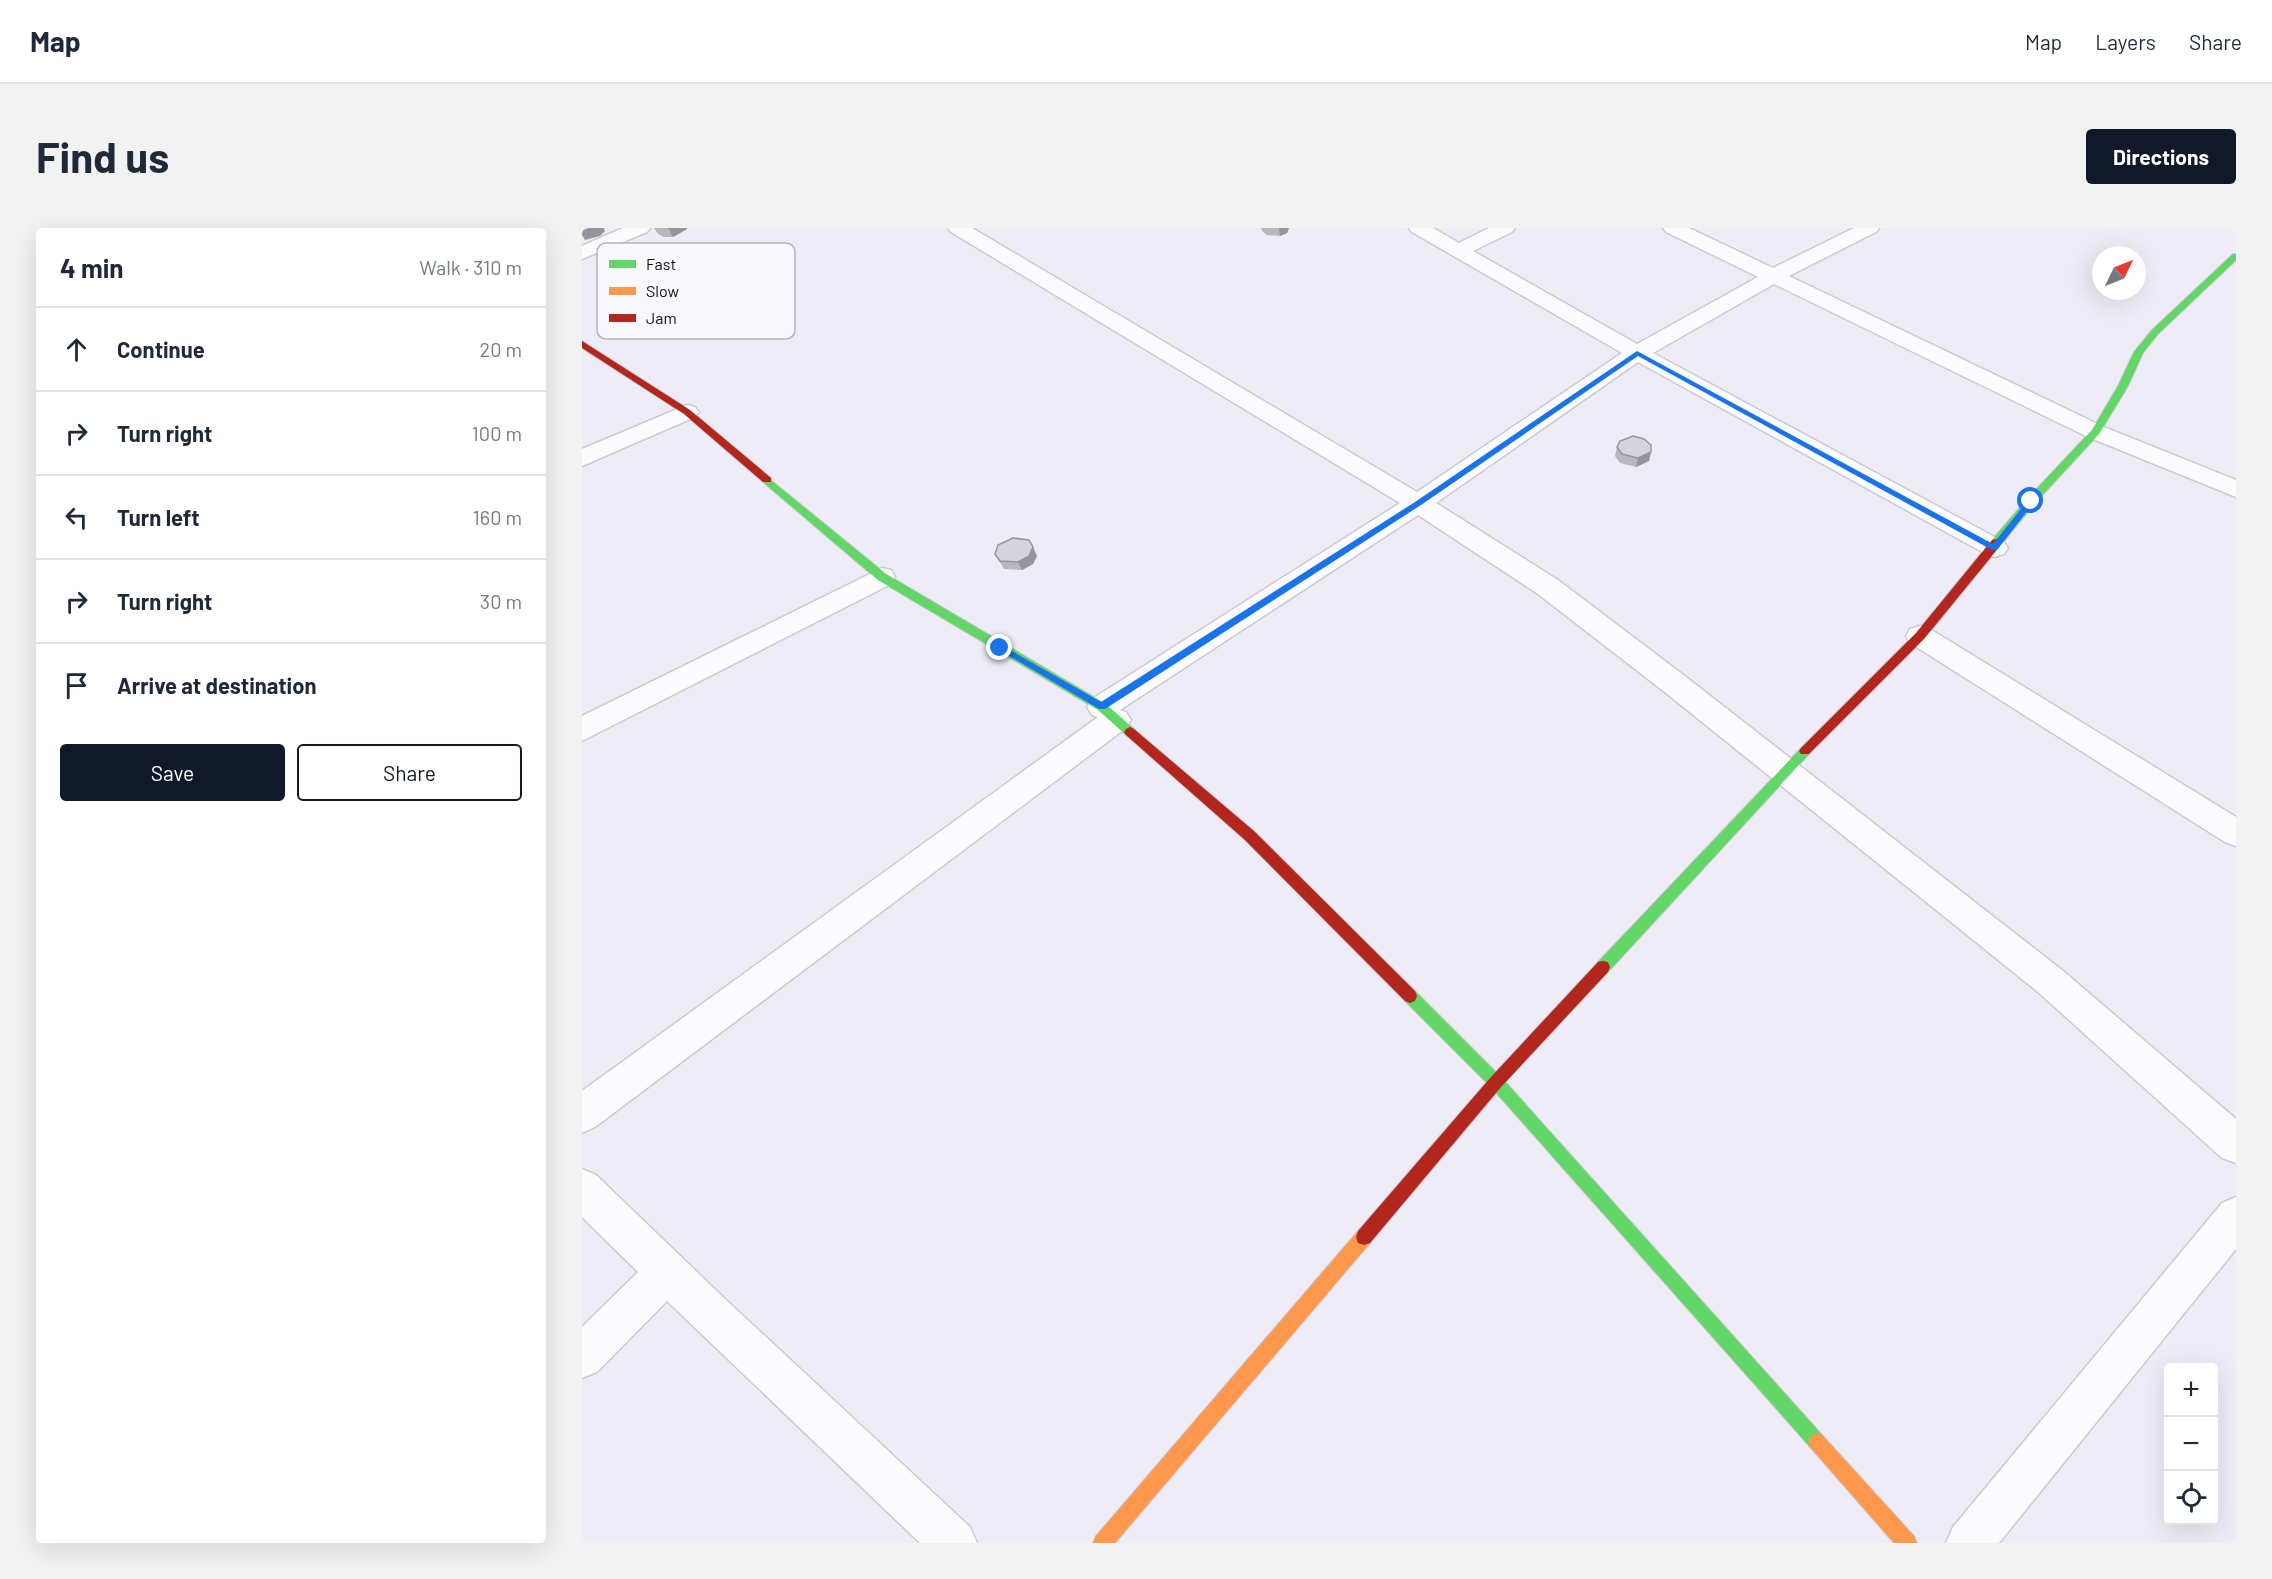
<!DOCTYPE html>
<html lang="en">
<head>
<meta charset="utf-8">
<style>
  body { margin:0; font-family:Barlow,sans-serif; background:#f2f2f3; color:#1f2937 }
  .controls { position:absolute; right:18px; bottom:18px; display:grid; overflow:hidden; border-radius:6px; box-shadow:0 6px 24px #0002 }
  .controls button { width:54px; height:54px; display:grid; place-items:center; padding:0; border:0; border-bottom:2px solid #e0e1e3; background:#fff; color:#1f2937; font:30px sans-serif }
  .compass { position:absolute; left:1510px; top:18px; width:54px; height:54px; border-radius:50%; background:#fff; box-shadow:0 6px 24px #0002; rotate:47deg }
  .stop { position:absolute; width:18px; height:18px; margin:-14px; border:4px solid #1a73e8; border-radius:50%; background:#fff }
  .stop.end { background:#1a73e8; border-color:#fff; box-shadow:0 2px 6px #0008 }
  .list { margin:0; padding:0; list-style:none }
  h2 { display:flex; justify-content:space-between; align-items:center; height:78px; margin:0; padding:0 24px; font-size:26px }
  h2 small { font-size:20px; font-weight:400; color:#747a83 }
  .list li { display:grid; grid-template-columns:39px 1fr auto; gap:18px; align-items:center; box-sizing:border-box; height:84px; padding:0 24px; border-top:2px solid #e0e1e3 }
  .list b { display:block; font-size:22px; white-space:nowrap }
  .list em { font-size:20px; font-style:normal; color:#747a83 }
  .actions { display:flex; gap:12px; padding:18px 24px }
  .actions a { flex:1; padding:14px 0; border:2px solid #111827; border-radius:6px; text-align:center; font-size:21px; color:#111827 }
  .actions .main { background:#111827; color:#fff }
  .icon { flex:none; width:33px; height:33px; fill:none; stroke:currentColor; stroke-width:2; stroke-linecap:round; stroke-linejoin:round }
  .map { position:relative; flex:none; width:1654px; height:1315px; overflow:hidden; border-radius:6px }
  header { display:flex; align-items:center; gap:36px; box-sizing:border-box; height:84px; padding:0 30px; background:#fff; border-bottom:2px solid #e0e1e3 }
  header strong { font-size:28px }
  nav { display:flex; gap:33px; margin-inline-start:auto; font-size:21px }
  .intro { display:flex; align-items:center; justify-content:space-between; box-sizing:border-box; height:144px; padding:0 36px }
  h1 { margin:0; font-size:42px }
  .button { padding:15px 27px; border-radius:6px; background:#111827; color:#fff; font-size:21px; font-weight:700 }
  main { display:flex; gap:36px; padding:0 36px }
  aside { flex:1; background:#fff; border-radius:6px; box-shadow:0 6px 24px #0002 }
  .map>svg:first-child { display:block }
</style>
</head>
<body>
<header>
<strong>Map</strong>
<nav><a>Map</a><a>Layers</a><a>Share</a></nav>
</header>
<div class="intro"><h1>Find us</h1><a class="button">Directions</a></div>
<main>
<aside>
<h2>4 min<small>Walk · 310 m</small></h2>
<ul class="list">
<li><svg class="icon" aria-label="ahead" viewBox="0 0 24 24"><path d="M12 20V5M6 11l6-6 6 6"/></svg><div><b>Continue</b></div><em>20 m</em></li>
<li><svg class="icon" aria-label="right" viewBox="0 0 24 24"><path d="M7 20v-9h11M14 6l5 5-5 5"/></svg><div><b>Turn right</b></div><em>100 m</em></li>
<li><svg class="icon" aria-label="left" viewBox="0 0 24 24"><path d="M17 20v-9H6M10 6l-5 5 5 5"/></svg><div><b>Turn left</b></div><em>160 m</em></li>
<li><svg class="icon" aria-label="right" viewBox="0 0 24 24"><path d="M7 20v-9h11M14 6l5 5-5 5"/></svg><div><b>Turn right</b></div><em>30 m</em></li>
<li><svg class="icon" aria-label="arrive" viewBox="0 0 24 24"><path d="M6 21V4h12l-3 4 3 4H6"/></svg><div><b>Arrive at destination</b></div></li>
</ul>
<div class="actions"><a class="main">Save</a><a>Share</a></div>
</aside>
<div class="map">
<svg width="1654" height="1315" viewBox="0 0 1654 1315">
  <rect width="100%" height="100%" fill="#eeecf6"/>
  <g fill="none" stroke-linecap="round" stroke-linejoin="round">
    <g stroke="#cbcad1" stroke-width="3">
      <g id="street">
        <path d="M41,0H68L65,4L0,31V18Z"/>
        <path d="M366,0H390L835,264L1040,125L830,4L827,0H851L877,15L907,0H933L930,4L891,23L1055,116L1176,49L1084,4L1081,0H1107L1191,40L1272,0H1297L1294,4L1207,48L1522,199L1654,252V269L1506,209L1192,56L1071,125L1422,314L1426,320L1422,326L1413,329L1404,326L1056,134L854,275L976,352L1104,449L1480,742L1654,891V935L1640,930L1456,764L1084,465L956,366L836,287L538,482L544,484L549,492L544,500L13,899L0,905V863L516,489L510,487L505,479L510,471L818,275L369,4Z"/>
        <path d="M105,177L113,179L117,184L113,189L0,238V221Z"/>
        <path d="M300,340L309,342L313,349L309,356L0,513V488Z"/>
        <path d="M1338,398L1348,401L1654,589V618L1643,614L1328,415L1324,408L1328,401Z"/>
        <path d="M0,941L14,947L142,1070L388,1299L395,1315H338L85,1073L15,1144L0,1150V1099L56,1044L0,989Z"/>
        <path d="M1654,969V1021L1417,1315H1364L1371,1299L1640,975Z"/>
      </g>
    </g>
    <g stroke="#cbcad1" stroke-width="2">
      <g id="fast">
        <path d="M1651,26H1654V32L1576,106L1561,125L1546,158L1517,206L1453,275L1418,318H1410V312L1445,271L1510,202L1536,158L1552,124L1570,102Z"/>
        <path d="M185,249L304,346L524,476L552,501L554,504L552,507H544L516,482L296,352L181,254V250Z"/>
        <path d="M1223,518L1229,523L1227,526L1026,744L1021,745L1016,744L1014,739L1016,734L1219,520Z"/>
        <path d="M828,761L833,763L919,849L1241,1208L1244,1214L1241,1220L1235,1223L1229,1220L909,859L823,773L821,768L823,763Z"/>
      </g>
    </g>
    <g stroke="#cbcad1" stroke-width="2">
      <g id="slow">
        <path d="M782,1001L788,1003L790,1009L788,1015L533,1315H511L514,1308L776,1003Z"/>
        <path d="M1235,1205L1241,1208L1332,1308L1335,1315H1312L1229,1220L1226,1214L1229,1208Z"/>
      </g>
    </g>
    <g stroke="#cbcad1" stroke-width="2">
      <g id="jam">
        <path d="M0,113L108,182L189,250V254H181L102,186L0,120Z"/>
        <path d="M1414,311L1418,312V318L1342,411L1227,526H1219L1217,523L1219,520L1334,405L1410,312Z"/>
        <path d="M548,499L552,501L673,604L833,763L835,768L833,773L828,775L823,773L663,612L544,507L542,504L544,501Z"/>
        <path d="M1021,733L1026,734L1028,739L1026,744L919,859L788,1015L782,1017L776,1015L774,1009L776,1003L909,849L1016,734Z"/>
      </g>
    </g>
    <use href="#street" fill="#fcfcfe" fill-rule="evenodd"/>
    <use href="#fast" fill="#63d668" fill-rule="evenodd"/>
    <use href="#slow" fill="#ff974d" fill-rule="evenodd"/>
    <use href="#jam" fill="#b3261e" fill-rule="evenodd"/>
  </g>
  <g fill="#b8b7be">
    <path d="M72,0H105V1L91,9H82L76,6Z"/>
    <path d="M679,0H707L705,5L698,8L685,7L680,3Z"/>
    <path d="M1035,219L1069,224L1067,233L1054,239L1038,235L1033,228Z"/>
    <path d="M413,326L455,328L451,336L440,342L422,341Z"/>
  </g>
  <g fill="#96959b">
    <path d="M7,0H22L23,3L18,8L3,12L0,7V2Z"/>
    <path d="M86,0H105V1L91,9Z"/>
    <path d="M697,0H707L705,5L698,8Z"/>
    <path d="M1069,224L1067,233L1054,239L1056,230Z"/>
    <path d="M451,319L455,328L451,336L440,342L436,334Z"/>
  </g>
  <g fill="#d6d5dd" stroke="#96959b" stroke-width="1.5">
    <path d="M1051,208L1062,211L1069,217V224L1056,230L1040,226L1035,219L1038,213Z"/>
    <path d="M431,310L447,312L451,319L447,328L436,334L418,333L413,326L416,317Z"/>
  </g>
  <path fill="#1a73e8" d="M1055,123L1411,316L1447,271L1453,273L1415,322H1410L1056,128L839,277L523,481H517L414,420L421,418L519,474L833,274Z"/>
  <rect x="15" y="15" width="198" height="96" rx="9" fill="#f8f8fe" stroke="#b2b2b8" stroke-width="1.5"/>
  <rect x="27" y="32" width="27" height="8" fill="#63d668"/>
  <rect x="27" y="59" width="27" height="8" fill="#ff974d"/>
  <rect x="27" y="86" width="27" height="8" fill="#b3261e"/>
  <g font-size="16" fill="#0e0d13">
    <text x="64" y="42">Fast</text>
    <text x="64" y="69">Slow</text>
    <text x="64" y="96">Jam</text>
  </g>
</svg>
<div class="controls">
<button>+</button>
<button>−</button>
<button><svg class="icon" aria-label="locate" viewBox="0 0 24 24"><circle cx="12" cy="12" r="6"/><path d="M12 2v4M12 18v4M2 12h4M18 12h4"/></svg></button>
</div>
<svg class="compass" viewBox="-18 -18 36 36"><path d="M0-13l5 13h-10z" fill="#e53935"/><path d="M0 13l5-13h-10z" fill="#747a83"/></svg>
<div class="stop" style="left:1449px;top:273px"></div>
<div class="stop end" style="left:418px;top:420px"></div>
</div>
</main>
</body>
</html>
